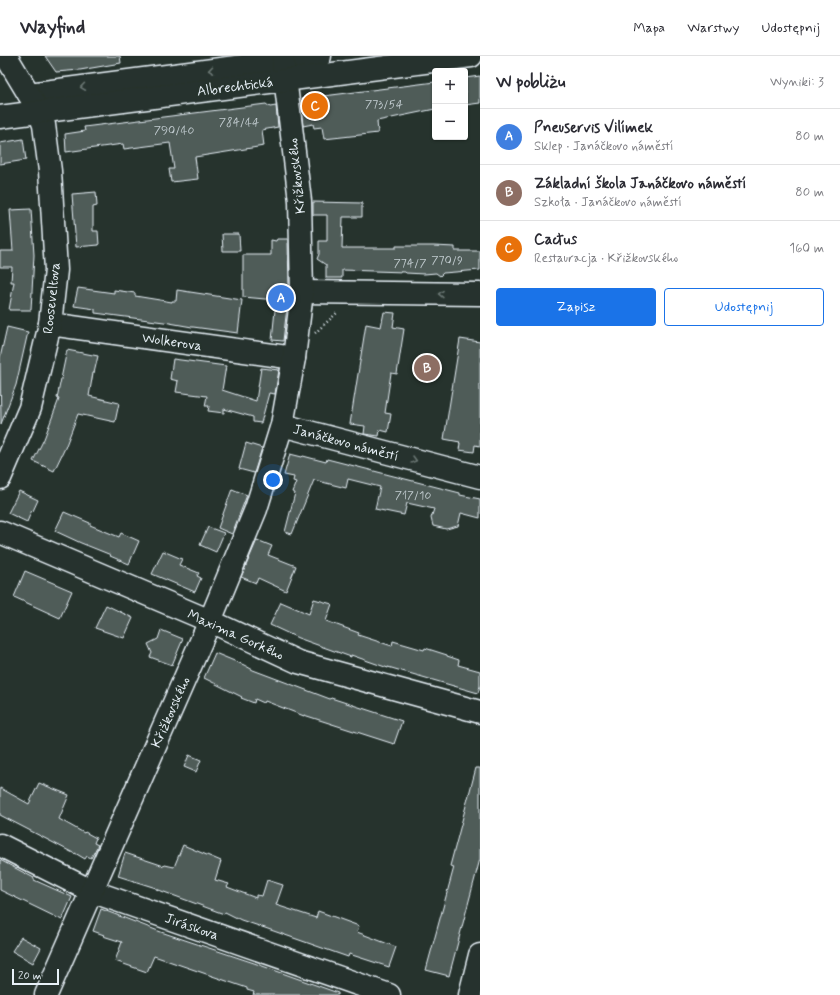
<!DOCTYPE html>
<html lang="pl">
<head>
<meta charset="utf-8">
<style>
  body { margin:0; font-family:Mynerve,sans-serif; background:#f7f7f7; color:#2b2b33 }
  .controls { position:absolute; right:12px; top:12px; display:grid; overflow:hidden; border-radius:4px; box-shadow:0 1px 3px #0004 }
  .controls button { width:36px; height:36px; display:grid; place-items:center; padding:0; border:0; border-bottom:1px solid #e1e1e2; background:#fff; color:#2b2b33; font:20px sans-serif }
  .scale { position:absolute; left:12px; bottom:10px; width:47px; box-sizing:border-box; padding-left:4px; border:2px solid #e8f1f8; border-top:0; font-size:11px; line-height:14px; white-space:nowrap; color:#e8f1f8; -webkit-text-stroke:3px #26332d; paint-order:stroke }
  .you { position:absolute; left:273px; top:424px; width:14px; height:14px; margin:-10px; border:3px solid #fff; border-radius:50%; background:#1a73e8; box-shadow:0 0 0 6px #1a73e833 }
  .badge { display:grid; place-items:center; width:26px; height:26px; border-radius:50%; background:#1a73e8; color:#fff; font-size:13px; font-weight:700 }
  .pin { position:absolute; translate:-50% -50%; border:2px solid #fff; box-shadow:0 1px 4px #0006 }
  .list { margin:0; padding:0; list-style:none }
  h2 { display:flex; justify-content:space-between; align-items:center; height:52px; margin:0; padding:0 16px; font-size:17px }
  h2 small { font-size:13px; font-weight:400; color:#7c7c81 }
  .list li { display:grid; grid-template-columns:26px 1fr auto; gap:12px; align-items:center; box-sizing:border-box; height:56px; padding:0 16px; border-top:1px solid #e1e1e2 }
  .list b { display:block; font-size:15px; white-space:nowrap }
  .list p { margin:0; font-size:13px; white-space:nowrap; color:#7c7c81 }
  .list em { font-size:13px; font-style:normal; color:#7c7c81 }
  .actions { display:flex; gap:8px; padding:12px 16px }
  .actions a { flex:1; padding:9px 0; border:1px solid #1a73e8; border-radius:4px; text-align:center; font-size:14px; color:#1a73e8 }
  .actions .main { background:#1a73e8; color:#fff }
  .map { position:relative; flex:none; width:480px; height:939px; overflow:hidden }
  header { display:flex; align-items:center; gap:24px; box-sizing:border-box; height:56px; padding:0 20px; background:#fff; border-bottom:1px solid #e1e1e2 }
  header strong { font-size:19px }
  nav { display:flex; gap:22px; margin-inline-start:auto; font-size:14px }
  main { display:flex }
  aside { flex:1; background:#fff }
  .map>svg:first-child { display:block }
</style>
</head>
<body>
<header>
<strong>Wayfind</strong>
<nav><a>Mapa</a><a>Warstwy</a><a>Udostępnij</a></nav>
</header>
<main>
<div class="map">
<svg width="480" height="939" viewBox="0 0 480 939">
  <rect width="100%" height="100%" fill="#26332d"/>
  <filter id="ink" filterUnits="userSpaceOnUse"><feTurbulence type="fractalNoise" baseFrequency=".025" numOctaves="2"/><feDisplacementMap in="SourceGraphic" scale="8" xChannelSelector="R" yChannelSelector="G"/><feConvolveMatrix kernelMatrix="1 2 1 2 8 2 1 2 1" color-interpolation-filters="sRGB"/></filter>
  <g filter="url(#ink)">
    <g fill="#505c59" stroke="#e8f1f8">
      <path d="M45,0H120L121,7L80,14L56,16Z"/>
      <path d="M480,20V47L465,49V22Z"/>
      <path d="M435,26V53L377,65L378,77L324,83L322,71L314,72L313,68L303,70L300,43Z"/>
      <path d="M266,48L270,51L276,50L278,71L262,74L264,90L195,101L198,123L171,126L169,113H174L170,87L124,93L123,88L66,96L65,78L85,75L84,71Z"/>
      <path d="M23,83L26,104L0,108V87Z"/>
      <path d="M96,136L97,150L93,151V175H98L99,189L76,191L72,138Z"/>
      <path d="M313,146L362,147V161H343L342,192H396V190H434L455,191V195H480V214L443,217L440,220L436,217L424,218L406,217L405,216L342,214V222H326V209L317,203L319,198V185H327V159H313Z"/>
      <path d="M31,153L34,199L31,254H9L14,226H11L12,211H0V195H13L10,154Z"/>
      <path d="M222,178H239L240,195H223Z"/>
      <path d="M277,183H288L289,235L283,285L272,284L276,244L243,241V199H271V184L276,185Z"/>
      <path d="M78,232L114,237V234L135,237V240L172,246V245H176L177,234L242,244L238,277L193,271H192L164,266L95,257V253L74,250Z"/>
      <path d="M384,256L395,257L393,271L404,273L397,318L391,317L385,357L391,358L388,376L380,374L379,380L364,378L365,370L350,368L366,268L381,271Z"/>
      <path d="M7,271L28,276L16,329L1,368L0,302Z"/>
      <path d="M460,283L480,286V390L475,389L474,396L459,394L460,387H459L460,386L444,383Z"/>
      <path d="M67,294L98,300L94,317H93L89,340L119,347L115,366L78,358L65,392L54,415L33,405L44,383L59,343L57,342Z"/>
      <path d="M173,303L226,310L222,334L256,345L261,312L279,314L275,338L269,337L261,367L253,366V361L224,353V357L208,355L209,350H205L207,340L176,336L178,325L170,323Z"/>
      <path d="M246,387L262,392L254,417L239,413Z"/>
      <path d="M290,398L302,401L303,400L326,406L327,403L460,437V439L480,443V462L461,457L458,470L446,473L433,470L431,462L434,453L407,447L404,459L375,453L380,431L348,423L346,432L314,424L292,478L285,476L295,437L292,436L296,426L293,425L294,421L284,419Z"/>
      <path d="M232,433L247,439L232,478L218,472Z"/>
      <path d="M19,435L38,444L33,455L32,454L27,466L8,457Z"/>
      <path d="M64,456L90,467V469L119,481L121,477L139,485L129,508L110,500L111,499L81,487L55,475Z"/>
      <path d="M208,471L224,477L216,496L200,489Z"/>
      <path d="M257,484L272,490L268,499L296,510L286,535L258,522L256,527L241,521Z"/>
      <path d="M163,495L182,503L179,509L199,517L197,520L201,522L195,536L152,518Z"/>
      <path d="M25,515L72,535L60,562L14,541Z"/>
      <path d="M314,543L332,548L326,565L359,577L358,579L392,590L393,585L424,594L425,592L447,599V600L459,604L458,609L480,615V630L478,637L388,611V612L351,599V601L298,582L270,569L281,546L309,558Z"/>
      <path d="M106,549L133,562L124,582L95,572Z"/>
      <path d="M161,574L183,583L172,609L150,601L152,597L148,588L158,583Z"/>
      <path d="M215,597L244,609L253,614L330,643L331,642L402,665L394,688L304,659V660L265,645L264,647L255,643L254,647L241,642L242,641L204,622Z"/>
      <path d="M189,699L201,704L196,716L184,711Z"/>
      <path d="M476,712H480V803L449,920L426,914L454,811L450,810Z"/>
      <path d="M39,727L69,739L59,763L84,777L85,776L96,782L94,787L98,789L91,802L87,800L85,803L75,797V798L0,759V732L29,748Z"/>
      <path d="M183,789L221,805L215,824L229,828L227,831L256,842V839L262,840L267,824L283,829L276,849L316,862L318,855L359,870L357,876L396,891L389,911L349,898L348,901L265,872L241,864L225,856L224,858L156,833V832L118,820L125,797L164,810L165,809L174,811Z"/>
      <path d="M0,804L34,822V824L72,841L62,864L0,834Z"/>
      <path d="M101,853L161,876L254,907L338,937V939H253L254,936L247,934V932L154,900L147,916L115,905L122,886L103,880L104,879L93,875Z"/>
      <path d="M21,881L41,892L33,907L12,895Z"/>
    </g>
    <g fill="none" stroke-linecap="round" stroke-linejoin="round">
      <g stroke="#e8f1f8" stroke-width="25">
        <g id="minor">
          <path d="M29,38L320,0"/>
          <path d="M302,236L480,238"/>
          <path d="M50,268L294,302"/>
          <path d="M282,369L480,421"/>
          <path d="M0,422L30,352L50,268L56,214L50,115L44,69L39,55L6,0"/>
          <path d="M0,476L210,565L298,606L480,656"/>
          <path d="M0,789L91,835L389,939"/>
          <path d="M46,939L210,565L256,453L282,369L294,302L302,236L300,145L283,5"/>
          <path d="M470,939L480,899"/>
        </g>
      </g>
      <g stroke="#e8f1f8" stroke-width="25">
        <path id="major" d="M0,61L471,0"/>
      </g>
      <path stroke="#e8f1f8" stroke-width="2.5" stroke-dasharray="1 3" stroke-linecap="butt" d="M315,277L338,256"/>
      <use href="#minor" stroke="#26332d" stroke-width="22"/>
      <use href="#major" stroke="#26332d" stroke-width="22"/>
    </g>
    <defs><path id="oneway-chevron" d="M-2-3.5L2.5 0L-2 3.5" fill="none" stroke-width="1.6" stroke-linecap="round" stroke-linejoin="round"/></defs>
    <g stroke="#6a7674">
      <use href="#oneway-chevron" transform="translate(211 14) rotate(172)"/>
      <use href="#oneway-chevron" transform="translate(83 31) rotate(172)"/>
      <use href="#oneway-chevron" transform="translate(441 238) rotate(-179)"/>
      <use href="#oneway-chevron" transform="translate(414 404) rotate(15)"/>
    </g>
  </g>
  <g text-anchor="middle" stroke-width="4" stroke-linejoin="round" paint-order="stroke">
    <g font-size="12" fill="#c2ccd0">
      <text x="384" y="52">773/54</text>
      <text x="239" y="70">784/44</text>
      <text x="174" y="78">790/40</text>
      <text x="447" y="208">770/9</text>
      <text x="410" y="211">774/7</text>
      <text x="413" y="443">717/10</text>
    </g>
    <g font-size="14" fill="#e8f1f8" stroke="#26332d">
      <text transform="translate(235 30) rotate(-7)" y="5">Albrechtická</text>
      <text transform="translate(296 120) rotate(-96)" y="5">Křižkovského</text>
      <text transform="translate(51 242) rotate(-84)" y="5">Rooseveltova</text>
      <text transform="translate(172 285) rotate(8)" y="5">Wolkerova</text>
      <text transform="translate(346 386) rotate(15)" y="5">Janáčkovo náměstí</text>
      <text transform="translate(236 578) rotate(24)" y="5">Maxima Gorkého</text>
      <text transform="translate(170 656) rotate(-66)" y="5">Křižkovského</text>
      <text transform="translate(192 870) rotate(19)" y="5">Jiráskova</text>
    </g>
  </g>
</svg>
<div class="controls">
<button>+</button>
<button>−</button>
</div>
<div class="scale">20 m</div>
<div class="you"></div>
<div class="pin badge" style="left:281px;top:242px;background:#3f7fe0">A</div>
<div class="pin badge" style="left:427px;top:312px;background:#8d6e63">B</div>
<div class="pin badge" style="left:315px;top:50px;background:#e8710a">C</div>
</div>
<aside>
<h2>W pobliżu<small>Wyniki: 3</small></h2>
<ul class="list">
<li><span class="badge" style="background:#3f7fe0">A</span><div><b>Pneuservis Vilímek</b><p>Sklep · Janáčkovo náměstí</p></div><em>80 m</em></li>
<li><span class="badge" style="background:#8d6e63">B</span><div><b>Základní škola Janáčkovo náměstí</b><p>Szkoła · Janáčkovo náměstí</p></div><em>80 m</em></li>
<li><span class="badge" style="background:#e8710a">C</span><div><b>Cactus</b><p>Restauracja · Křižkovského</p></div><em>160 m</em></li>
</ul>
<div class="actions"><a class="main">Zapisz</a><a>Udostępnij</a></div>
</aside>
</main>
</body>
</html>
